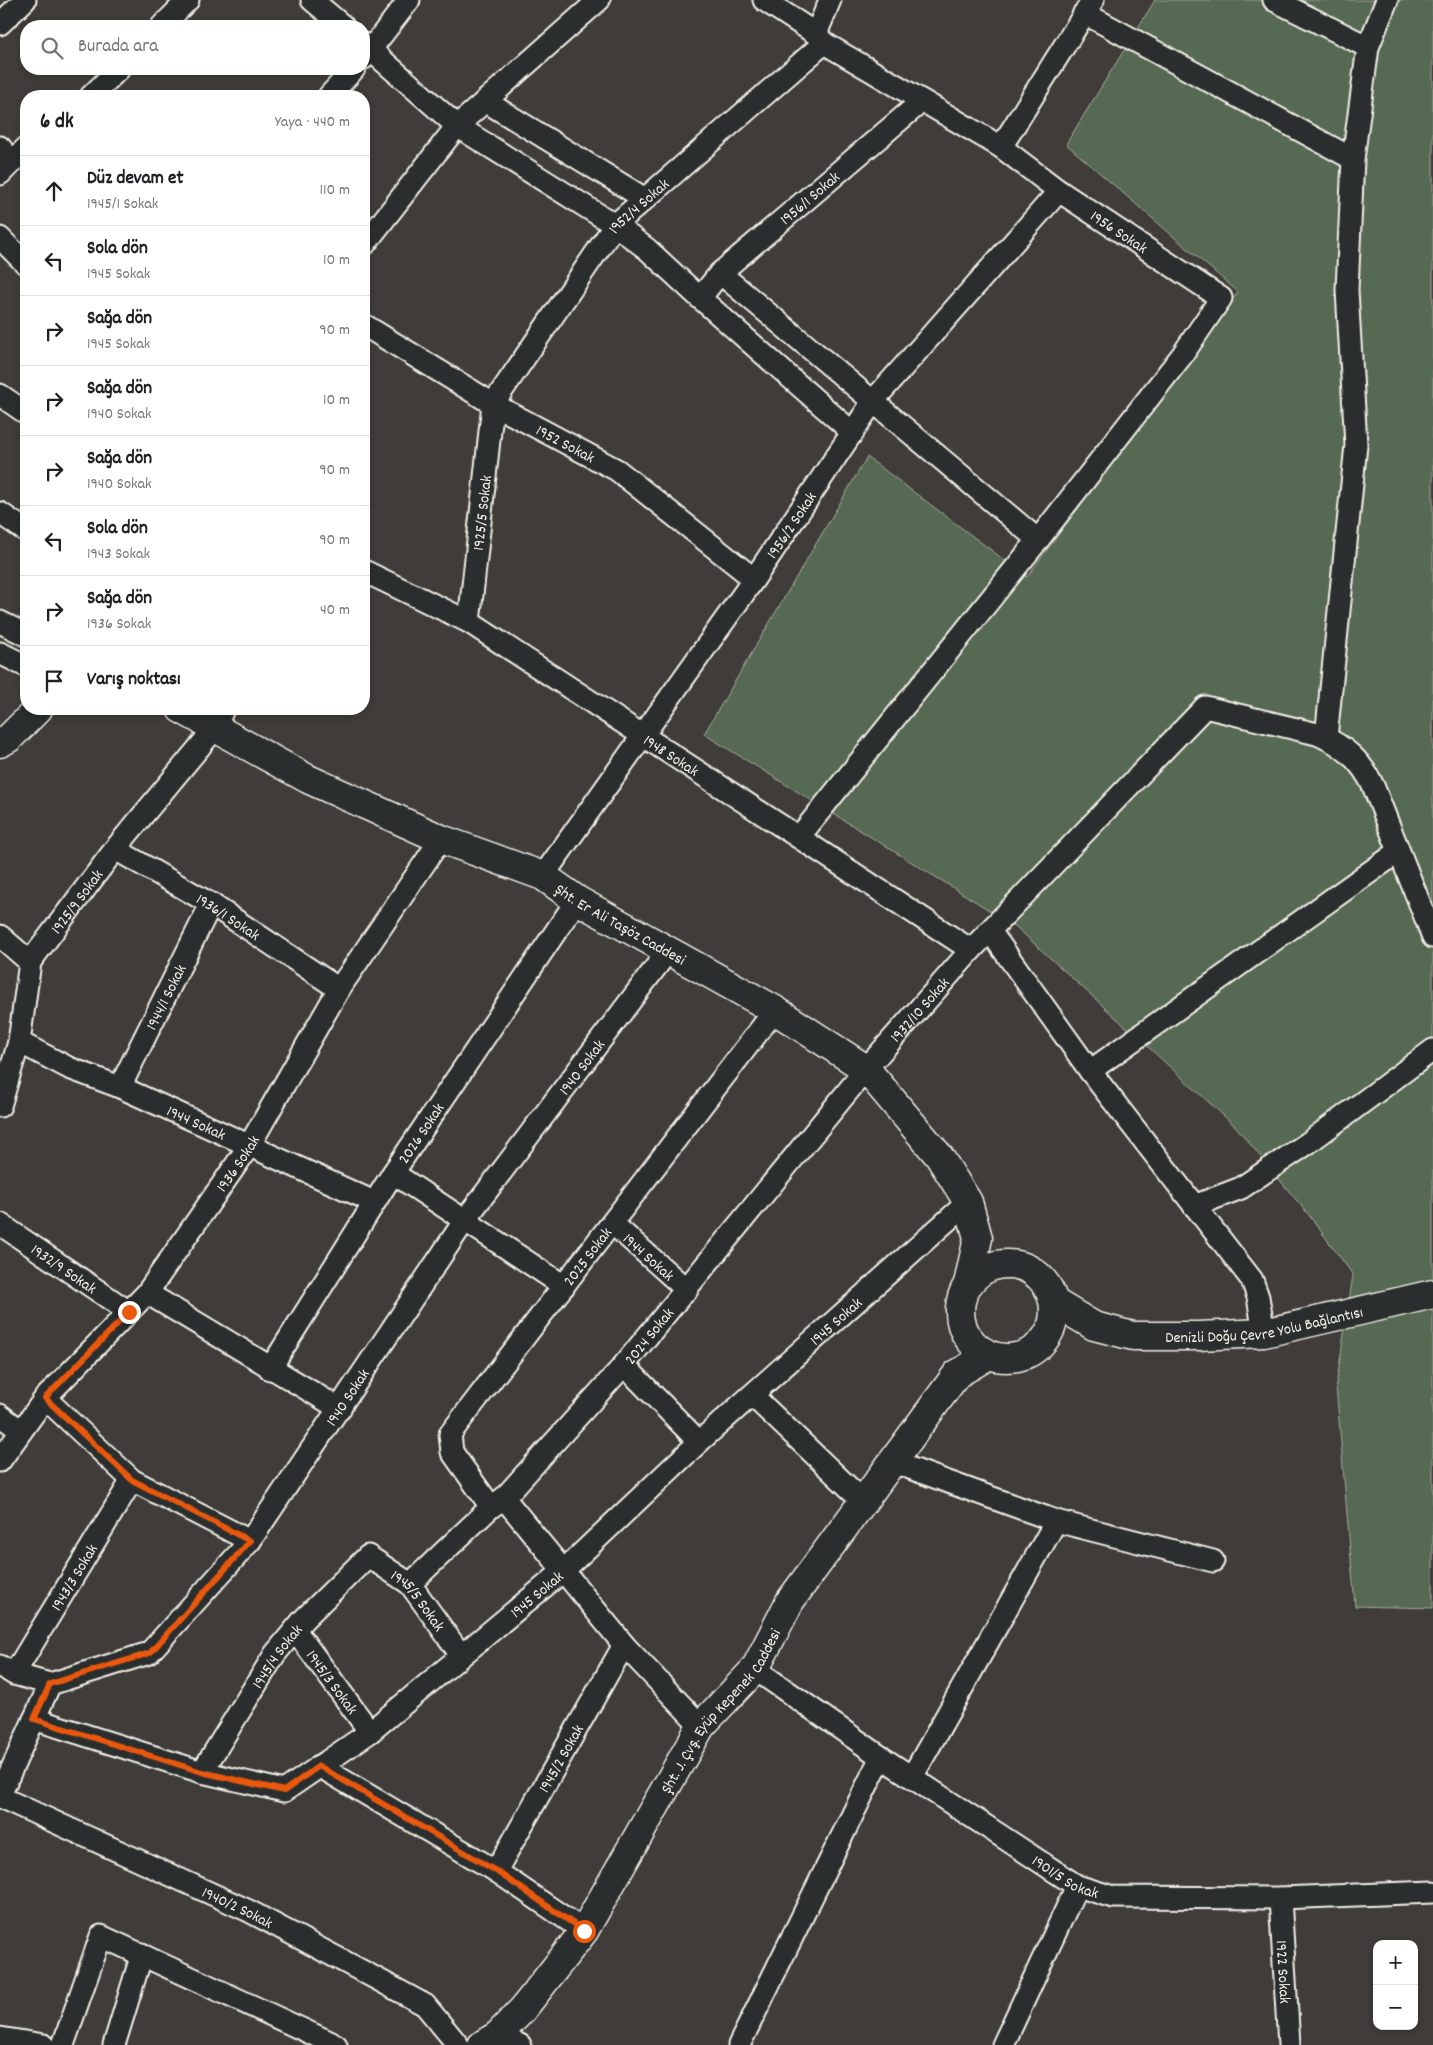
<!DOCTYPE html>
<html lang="tr">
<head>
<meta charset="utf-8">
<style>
  body { margin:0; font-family:Dekko,sans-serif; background:#f6f6f6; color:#202124 }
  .controls { position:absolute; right:15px; bottom:15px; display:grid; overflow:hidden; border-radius:10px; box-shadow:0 2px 8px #0003 }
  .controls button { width:45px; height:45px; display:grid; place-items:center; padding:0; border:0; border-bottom:1px solid #e0e0e0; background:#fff; color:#202124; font:25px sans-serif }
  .stop { position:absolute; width:15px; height:15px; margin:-11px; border:4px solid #ea580c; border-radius:50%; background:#fff }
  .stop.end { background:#ea580c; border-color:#fff; box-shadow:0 1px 5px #0008 }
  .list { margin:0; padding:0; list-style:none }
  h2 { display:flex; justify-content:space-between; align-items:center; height:65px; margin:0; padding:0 20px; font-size:21px }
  h2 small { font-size:16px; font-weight:400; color:#757577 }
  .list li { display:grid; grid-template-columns:32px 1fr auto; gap:15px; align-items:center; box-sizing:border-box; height:70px; padding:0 20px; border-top:1px solid #e0e0e0 }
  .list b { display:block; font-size:19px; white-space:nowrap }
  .list p { margin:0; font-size:16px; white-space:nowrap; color:#757577 }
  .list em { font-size:16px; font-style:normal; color:#757577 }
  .icon { flex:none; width:28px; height:28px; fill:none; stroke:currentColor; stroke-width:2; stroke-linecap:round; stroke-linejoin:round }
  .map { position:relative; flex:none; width:1433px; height:2045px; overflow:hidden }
  .search { position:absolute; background:#fff; box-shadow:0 2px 8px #0003; left:20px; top:20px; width:350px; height:55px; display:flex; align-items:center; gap:12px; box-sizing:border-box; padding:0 18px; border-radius:20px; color:#757577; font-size:19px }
  .panel { position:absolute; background:#fff; box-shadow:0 2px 8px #0003; left:20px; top:90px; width:350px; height:625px; border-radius:20px }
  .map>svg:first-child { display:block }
</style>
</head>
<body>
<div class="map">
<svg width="1433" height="2045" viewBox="0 0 1433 2045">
  <rect width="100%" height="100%" fill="#3f3c3a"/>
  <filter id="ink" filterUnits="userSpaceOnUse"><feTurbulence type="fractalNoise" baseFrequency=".02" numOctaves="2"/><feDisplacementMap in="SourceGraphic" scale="10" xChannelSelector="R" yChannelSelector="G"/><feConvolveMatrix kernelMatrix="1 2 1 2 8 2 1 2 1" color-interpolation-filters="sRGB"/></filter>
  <g filter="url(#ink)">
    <path fill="#566953" stroke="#a5ad9e" d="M1155,0H1433V1608L1355,1606L1336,1386L1353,1275L1312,1219L1236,1127L1015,926L704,734L867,457L1027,577L1238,292L1066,144Z"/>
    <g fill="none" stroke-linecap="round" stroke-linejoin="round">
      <g stroke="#f4f1e8" stroke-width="25">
        <g id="minor">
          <path d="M312,0L343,26"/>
          <path id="s1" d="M764,0L816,34L824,43L1001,147L1059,191L1221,298L1183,354L1038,540L799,837"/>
          <path d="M1274,0L1368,47"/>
          <path d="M1084,13L1353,159"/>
          <path d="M0,24L25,0"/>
          <path d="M162,26L188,0"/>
          <path d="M816,34L830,0"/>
          <path d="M364,44L457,126L615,225L647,249L700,298L853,433"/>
          <path d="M364,58L409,0"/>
          <path d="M91,96L119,69"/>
          <path d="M329,96L354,69"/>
          <path d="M485,101L645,199"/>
          <path d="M0,147L12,162"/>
          <path d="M1001,147L1093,0"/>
          <path d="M0,174L26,148"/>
          <path d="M0,238L26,264"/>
          <path d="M364,245L457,126L599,0"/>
          <path d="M720,273L1038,540"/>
          <path id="s2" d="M700,298L720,273L922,101"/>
          <path id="s3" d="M364,325L493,404L617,470L754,579"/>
          <path d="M0,395L26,413"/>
          <path d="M0,513L26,531"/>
          <path id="s4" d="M364,571L469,622L971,950"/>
          <path d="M0,622L26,635"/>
          <path id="s5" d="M469,622L493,404L615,225L824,43"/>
          <path d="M0,653L26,666"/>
          <path d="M1326,738L1356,445L1347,290L1353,159L1368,47L1387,0"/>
          <path id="s6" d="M115,849L211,904L339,989"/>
          <path id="s7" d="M543,876L754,579L874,400L1059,191"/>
          <path d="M990,931L1090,1071L1252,1280L1258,1297L1264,1333"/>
          <path d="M0,936L30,962"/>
          <path id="s8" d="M19,1042L69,1068L120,1087L374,1202"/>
          <path d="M1090,1071L1398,852"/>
          <path id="s9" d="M120,1087L211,904"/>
          <path id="s10" d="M0,1106L19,1042L30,962L115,849L216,727L223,709"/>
          <path d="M393,1173L564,1286"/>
          <path d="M1194,1206L1241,1188L1308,1143L1433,1050"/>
          <path id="s11" d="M612,1223L687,1290"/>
          <path id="s12" d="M0,1224L129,1312"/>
          <path d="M147,1293L340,1409"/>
          <path d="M624,1365L699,1442"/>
          <path id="s13" d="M270,1369L393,1173L577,900"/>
          <path d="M752,1395L864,1502"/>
          <path d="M45,1398L132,1480L250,1541"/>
          <path d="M0,1415L21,1431"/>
          <path id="s14" d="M0,1461L45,1398L147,1293L249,1146L339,989L441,839"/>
          <path d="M893,1462L1056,1521L1213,1561"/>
          <path d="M504,1498L624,1645L701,1726"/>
          <path id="s15" d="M491,1507L452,1452L450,1434L775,1010"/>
          <path id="s16" d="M410,1584L491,1507L504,1498L624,1365L866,1069L971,950L1205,707L1317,734C1344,745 1362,761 1374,788L1433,937"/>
          <path id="s17" d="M295,1630L370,1732"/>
          <path d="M0,1666L14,1674L50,1684"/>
          <path id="s18" d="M755,1669L881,1757L1077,1886L1113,1897L1280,1898L1433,1892"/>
          <path id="s19" d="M14,1674L132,1480"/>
          <path id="s20" d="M34,1719L202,1772L284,1791L370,1732L563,1571L699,1442L968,1202"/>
          <path d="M319,1766L496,1871L584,1931"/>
          <path id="s21" d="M202,1772L275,1654L303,1620L368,1556L410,1584L461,1655"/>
          <path d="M912,1777L1056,1521"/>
          <path id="s22" d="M0,1795L50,1684L149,1653L250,1541L465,1220L668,951"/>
          <path id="s23" d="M0,1797L249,1911L377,1979L425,2005L458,2045"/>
          <path id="s24" d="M496,1871L624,1645"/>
          <path id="s25" d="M1280,1898L1289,2045"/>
          <path d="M498,2035L520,2045"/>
          <path d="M0,2038L44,2045"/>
          <path d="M63,2045L101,1936L336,2045"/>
          <path d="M114,2045L142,1954"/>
          <path d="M739,2045L881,1757"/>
          <path d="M1003,2045L1077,1886"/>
        </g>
      </g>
      <g stroke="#f4f1e8" stroke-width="31">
        <g id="tertiary">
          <path id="s26" d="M181,709L308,779L441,839L543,876L577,900L775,1010L866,1069L939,1156L968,1202L978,1238L968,1284"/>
          <circle cx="1007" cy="1311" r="47"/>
          <path id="s27" d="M1054,1302L1094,1326L1133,1336H1198L1264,1333L1433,1294"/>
          <path id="s28" d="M482,2045L498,2035L523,2009L584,1931L701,1726L755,1669L790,1601L957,1374L989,1355"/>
        </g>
      </g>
      <g stroke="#f4f1e8" stroke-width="31">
        <path id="secondary" d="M0,743L9,738L38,709"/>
      </g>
      <use href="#minor" stroke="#2a2d2e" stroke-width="21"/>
      <use href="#tertiary" stroke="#2a2d2e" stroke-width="28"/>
      <use href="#secondary" stroke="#2a2d2e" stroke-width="28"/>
    </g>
  </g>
  <g fill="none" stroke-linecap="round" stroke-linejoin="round" filter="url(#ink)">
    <path stroke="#ea580c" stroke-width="6" d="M129,1312L45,1398L132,1480L250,1541L150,1653L50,1684L34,1719L202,1772L284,1791L319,1766L496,1871L584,1931"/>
  </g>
  <g text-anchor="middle" stroke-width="5" stroke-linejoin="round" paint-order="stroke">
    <g font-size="16" fill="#f4f1e8" stroke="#2a2d2e">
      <text dy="6" stroke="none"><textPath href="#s2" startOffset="149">1956/1 Sokak</textPath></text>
      <text dy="6" stroke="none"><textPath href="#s5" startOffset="466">1952/4 Sokak</textPath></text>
      <text dy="6" stroke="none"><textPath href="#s1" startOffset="425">1956 Sokak</textPath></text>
      <text dy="6" stroke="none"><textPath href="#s3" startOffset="234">1952 Sokak</textPath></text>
      <text dy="6" stroke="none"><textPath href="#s5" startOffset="110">1925/5 Sokak</textPath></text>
      <text dy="6" stroke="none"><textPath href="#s7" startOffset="430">1956/2 Sokak</textPath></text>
      <text dy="6" stroke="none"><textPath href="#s4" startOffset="359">1948 Sokak</textPath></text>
      <text dy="6" stroke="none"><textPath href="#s10" startOffset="224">1925/9 Sokak</textPath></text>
      <text dy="6" stroke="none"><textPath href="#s6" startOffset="132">1936/1 Sokak</textPath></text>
      <text dy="6" stroke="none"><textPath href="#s26" startOffset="491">Şht. Er Ali Taşöz Caddesi</textPath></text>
      <text dy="6" stroke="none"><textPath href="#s9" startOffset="101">1944/1 Sokak</textPath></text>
      <text dy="6" stroke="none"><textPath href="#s16" startOffset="769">1932/10 Sokak</textPath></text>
      <text dy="6" stroke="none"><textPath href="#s22" startOffset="955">1940 Sokak</textPath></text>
      <text dy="6" stroke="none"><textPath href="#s8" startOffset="195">1944 Sokak</textPath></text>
      <text dy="6" stroke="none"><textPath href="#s13" startOffset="280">2026 Sokak</textPath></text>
      <text dy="6" stroke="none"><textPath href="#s14" startOffset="382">1936 Sokak</textPath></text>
      <text dy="6" stroke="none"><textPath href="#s15" startOffset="310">2025 Sokak</textPath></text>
      <text dy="6" stroke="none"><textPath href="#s11" startOffset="50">1944 Sokak</textPath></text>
      <text dy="6" stroke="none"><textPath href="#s12" startOffset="78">1932/9 Sokak</textPath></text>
      <text dy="6" stroke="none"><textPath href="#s20" startOffset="986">1945 Sokak</textPath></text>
      <text dy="6" stroke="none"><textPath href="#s27" startOffset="219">Denizli Doğu Çevre Yolu Bağlantısı</textPath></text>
      <text dy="6" stroke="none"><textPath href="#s16" startOffset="345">2024 Sokak</textPath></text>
      <text dy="6" stroke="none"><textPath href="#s22" startOffset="550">1940 Sokak</textPath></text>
      <text dy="6" stroke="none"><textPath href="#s19" startOffset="114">1943/3 Sokak</textPath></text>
      <text dy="6" stroke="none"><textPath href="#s20" startOffset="581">1945 Sokak</textPath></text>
      <text dy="6" stroke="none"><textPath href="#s21" startOffset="342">1945/5 Sokak</textPath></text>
      <text dy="6" stroke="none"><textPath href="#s21" startOffset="138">1945/4 Sokak</textPath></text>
      <text dy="6" stroke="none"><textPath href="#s17" startOffset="64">1945/3 Sokak</textPath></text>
      <text dy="6" stroke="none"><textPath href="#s28" startOffset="414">Şht. J. Çvş. Eyüp Kepenek Caddesi</textPath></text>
      <text dy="6" stroke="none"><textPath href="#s24" startOffset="130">1945/2 Sokak</textPath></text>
      <text dy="6" stroke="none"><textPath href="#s18" startOffset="374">1901/5 Sokak</textPath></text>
      <text dy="6" stroke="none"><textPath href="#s23" startOffset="262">1940/2 Sokak</textPath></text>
      <text dy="6" stroke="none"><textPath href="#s25" startOffset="74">1922 Sokak</textPath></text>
    </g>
  </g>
</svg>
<div class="controls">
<button>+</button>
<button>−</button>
</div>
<div class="stop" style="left:584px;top:1931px"></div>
<div class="stop end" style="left:129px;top:1312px"></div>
<div class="search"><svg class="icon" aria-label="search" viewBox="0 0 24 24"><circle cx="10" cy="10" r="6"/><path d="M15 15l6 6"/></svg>Burada ara</div>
<section class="panel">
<h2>6 dk<small>Yaya · 440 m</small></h2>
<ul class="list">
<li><svg class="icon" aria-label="ahead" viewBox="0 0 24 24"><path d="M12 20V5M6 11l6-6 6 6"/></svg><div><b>Düz devam et</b><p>1945/1 Sokak</p></div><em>110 m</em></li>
<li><svg class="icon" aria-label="left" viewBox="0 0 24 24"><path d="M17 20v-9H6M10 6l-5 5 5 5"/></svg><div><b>Sola dön</b><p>1945 Sokak</p></div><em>10 m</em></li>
<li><svg class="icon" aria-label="right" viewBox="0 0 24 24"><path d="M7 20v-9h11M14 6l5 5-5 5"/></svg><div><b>Sağa dön</b><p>1945 Sokak</p></div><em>90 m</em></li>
<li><svg class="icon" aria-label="right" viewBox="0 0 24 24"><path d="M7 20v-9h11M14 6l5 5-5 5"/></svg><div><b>Sağa dön</b><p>1940 Sokak</p></div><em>10 m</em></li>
<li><svg class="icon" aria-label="right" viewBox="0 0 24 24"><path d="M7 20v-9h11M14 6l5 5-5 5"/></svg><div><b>Sağa dön</b><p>1940 Sokak</p></div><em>90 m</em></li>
<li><svg class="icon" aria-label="left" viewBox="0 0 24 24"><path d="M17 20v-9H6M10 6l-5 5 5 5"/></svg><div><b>Sola dön</b><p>1943 Sokak</p></div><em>90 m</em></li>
<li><svg class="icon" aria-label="right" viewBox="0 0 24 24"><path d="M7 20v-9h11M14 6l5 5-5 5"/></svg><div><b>Sağa dön</b><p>1936 Sokak</p></div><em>40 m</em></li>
<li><svg class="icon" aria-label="arrive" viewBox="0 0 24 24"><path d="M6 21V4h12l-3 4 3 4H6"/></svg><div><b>Varış noktası</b></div></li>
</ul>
</section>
</div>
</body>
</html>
